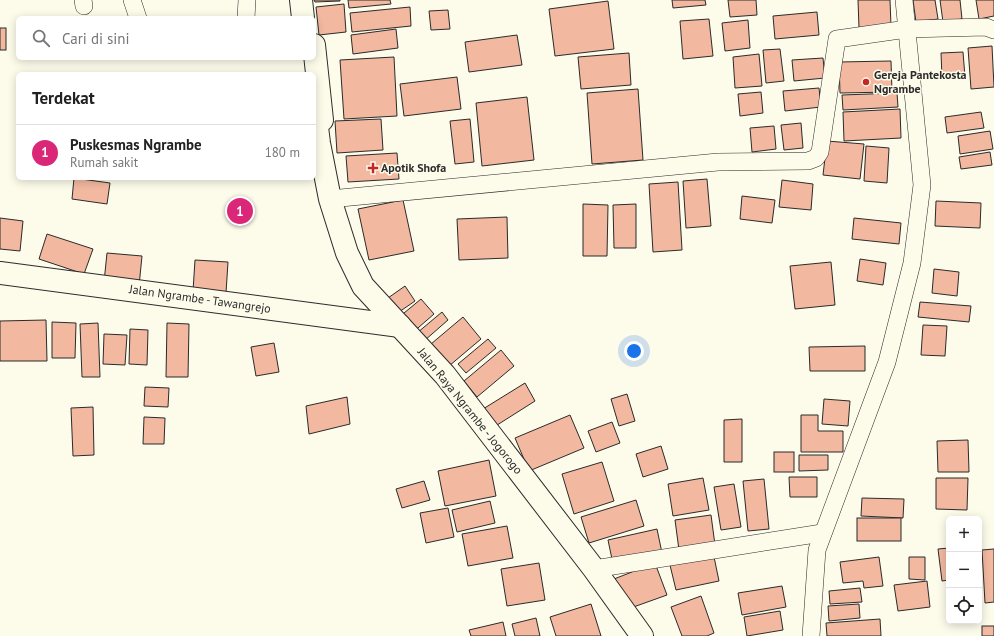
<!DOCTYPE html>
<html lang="id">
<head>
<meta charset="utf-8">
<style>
  body { margin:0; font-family:"PT Sans",sans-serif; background:#f2f2f2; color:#222 }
  .controls { position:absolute; right:12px; bottom:12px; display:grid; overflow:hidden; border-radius:6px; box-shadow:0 2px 10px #0003 }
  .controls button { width:36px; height:36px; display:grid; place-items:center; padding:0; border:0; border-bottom:1px solid #e0e0e0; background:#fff; color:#222; font:20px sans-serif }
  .you { position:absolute; left:634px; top:351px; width:14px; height:14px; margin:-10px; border:3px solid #fff; border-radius:50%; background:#1a73e8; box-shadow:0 0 0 6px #1a73e833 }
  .badge { display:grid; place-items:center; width:26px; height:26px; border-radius:50%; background:#db2777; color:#fff; font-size:13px; font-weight:700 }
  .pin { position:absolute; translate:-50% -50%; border:2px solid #fff; box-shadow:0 1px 4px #0006 }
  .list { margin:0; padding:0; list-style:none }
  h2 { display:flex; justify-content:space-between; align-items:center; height:52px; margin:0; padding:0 16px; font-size:17px }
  h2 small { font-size:13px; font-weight:400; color:#767676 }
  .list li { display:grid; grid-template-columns:26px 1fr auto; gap:12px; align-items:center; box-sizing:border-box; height:56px; padding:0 16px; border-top:1px solid #e0e0e0 }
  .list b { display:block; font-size:15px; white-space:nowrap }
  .list p { margin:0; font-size:13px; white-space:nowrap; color:#767676 }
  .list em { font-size:13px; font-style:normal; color:#767676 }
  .icon { flex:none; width:22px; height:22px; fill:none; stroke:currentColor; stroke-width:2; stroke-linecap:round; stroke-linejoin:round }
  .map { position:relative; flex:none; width:994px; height:636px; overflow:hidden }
  .search { position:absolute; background:#fff; box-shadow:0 2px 10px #0003; left:16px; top:16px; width:300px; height:44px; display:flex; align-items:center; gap:10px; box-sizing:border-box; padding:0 14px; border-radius:6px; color:#767676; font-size:15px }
  .panel { position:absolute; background:#fff; box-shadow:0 2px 10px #0003; left:16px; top:72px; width:300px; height:108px; border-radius:6px }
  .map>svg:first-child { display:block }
</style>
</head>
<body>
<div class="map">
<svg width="994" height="636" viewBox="0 0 994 636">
  <rect width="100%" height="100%" fill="#fdfbea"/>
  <g fill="#f2b8a0" stroke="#2b2b2b">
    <path d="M314,0H340V1L315,2Z"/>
    <path d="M348,0H390L391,4L349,8Z"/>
    <path d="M672,0H705L706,5L673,8Z"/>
    <path d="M728,0H756L757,15L730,17Z"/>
    <path d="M858,0H890L891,26L859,28Z"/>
    <path d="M913,0H935L938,19L916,22Z"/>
    <path d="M940,0H960L962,19L943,22Z"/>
    <path d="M976,0H994V16L979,19Z"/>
    <path d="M608,1L614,49L555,56L549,9Z"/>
    <path d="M344,4L346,32L319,35L316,7Z"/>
    <path d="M410,7L411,26L352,32L350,13Z"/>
    <path d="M448,10L450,29L431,30L429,11Z"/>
    <path d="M817,12L819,35L775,39L773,16Z"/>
    <path d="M709,19L713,56L683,59L680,21Z"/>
    <path d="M748,20L750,48L725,51L722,23Z"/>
    <rect x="0" y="28" width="6" height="22"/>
    <path d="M396,29L398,48L353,54L351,35Z"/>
    <path d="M517,35L522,65L469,72L465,42Z"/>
    <path d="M992,46L994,87L971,89L968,48Z"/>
    <path d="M780,49L784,81L766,83L763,50Z"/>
    <path d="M963,52L965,77L942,78L941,53Z"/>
    <path d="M629,53L631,85L581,89L578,57Z"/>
    <path d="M759,54L762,86L735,88L733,57Z"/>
    <path d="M394,57L397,116L344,119L340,60Z"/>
    <path d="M823,58L825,78L794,81L792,60Z"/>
    <path d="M891,61L892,92L840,93L839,62Z"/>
    <path d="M457,77L461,109L404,116L400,84Z"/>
    <path d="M819,88L821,107L785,111L783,91Z"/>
    <path d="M638,89L643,160L592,164L587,93Z"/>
    <path d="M761,92L763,113L740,116L738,94Z"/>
    <path d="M897,93L898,107L843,110L842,95Z"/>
    <path d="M527,97L534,160L482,166L476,103Z"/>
    <path d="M900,109L901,138L844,141L843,112Z"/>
    <path d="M981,112L984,128L947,133L945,117Z"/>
    <path d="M381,119L383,150L337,153L335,121Z"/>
    <path d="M470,119L474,162L455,164L450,121Z"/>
    <path d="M801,123L803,148L784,150L781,125Z"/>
    <path d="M774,126L776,149L752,152L750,128Z"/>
    <path d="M990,131L993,149L960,154L958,136Z"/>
    <path d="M827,141L864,144L860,179L823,175Z"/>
    <path d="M866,146L889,148L887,183L864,181Z"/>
    <path d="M990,152L992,165L961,169L959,157Z"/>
    <path d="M397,153L399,179L348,182L346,156Z"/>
    <path d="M74,178L110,183L107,204L72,199Z"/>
    <path d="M707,179L711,226L686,228L683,181Z"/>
    <path d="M782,180L813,184L811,210L779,207Z"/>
    <path d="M678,182L682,250L653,252L649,184Z"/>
    <path d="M742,196L775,200L772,223L740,219Z"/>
    <path d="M403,200L414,251L369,260L358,209Z"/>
    <path d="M936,201L981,203L980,228L935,226Z"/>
    <path d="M583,204L608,205L607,256H583Z"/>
    <path d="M636,204V248H614L613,205Z"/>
    <path d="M507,217L508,258L459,260L457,219Z"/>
    <path d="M0,218L23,221L20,251L0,249Z"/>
    <path d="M854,218L901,223L899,244L852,239Z"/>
    <path d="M47,234L93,249L84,274L39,259Z"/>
    <path d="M107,253L142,256L139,286L104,282Z"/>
    <path d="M860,259L886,263L883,285L857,281Z"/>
    <path d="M195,260L228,262L226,293L193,291Z"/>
    <path d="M831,262L835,305L795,309L790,266Z"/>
    <path d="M934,269L959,272L957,296L932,293Z"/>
    <path d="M405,286L415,301L399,312L388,298Z"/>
    <path d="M421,299L434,314L411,334L398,318Z"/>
    <path d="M920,302L971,306L969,322L918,317Z"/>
    <path d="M442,312L448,320L424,341L417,333Z"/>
    <path d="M463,317L481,339L449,366L431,344Z"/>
    <path d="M46,320L47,361H0V321Z"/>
    <path d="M52,322L76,323L75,358H52Z"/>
    <path d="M98,323L100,377H82L80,324Z"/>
    <path d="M167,323L189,324L188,377H166Z"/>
    <path d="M923,325L947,326L945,356L921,355Z"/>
    <path d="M130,329L148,330L147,365L129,364Z"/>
    <path d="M104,334L127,335L125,365L103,364Z"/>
    <path d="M488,339L496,348L466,373L458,364Z"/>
    <path d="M274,343L279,372L256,376L251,347Z"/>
    <path d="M865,346V371H810L809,347Z"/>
    <path d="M501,350L514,366L477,397L464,381Z"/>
    <path d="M525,383L535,401L494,427L483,409Z"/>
    <path d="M145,387L169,388L168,407L144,406Z"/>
    <path d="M627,394L635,421L619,426L611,399Z"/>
    <path d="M347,397L350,424L309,434L306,406Z"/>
    <path d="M824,399L850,401L848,426L822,424Z"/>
    <path d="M93,407L94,455L73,456L71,408Z"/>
    <path d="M570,415L584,448L529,471L515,438Z"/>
    <path d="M801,415H818V431H843V452H801Z"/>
    <path d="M144,417L165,418L164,444H143Z"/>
    <path d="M742,419V462H724V420Z"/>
    <path d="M612,422L620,443L596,452L588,431Z"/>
    <path d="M968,440L969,472H938L937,441Z"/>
    <path d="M661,446L668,469L643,477L636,454Z"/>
    <rect x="774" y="452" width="20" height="20"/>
    <path d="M799,455H828V470L799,471Z"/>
    <path d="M489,460L496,496L445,506L438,471Z"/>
    <path d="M602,462L614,501L574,514L562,474Z"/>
    <path d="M789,477H817V497H790Z"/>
    <path d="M703,478L709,510L673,516L668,484Z"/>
    <path d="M936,478H968L967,510L936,509Z"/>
    <path d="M764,479L769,529L748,531L743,481Z"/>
    <path d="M424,481L430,500L402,508L396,489Z"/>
    <path d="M734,484L741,527L721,530L714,487Z"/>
    <path d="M862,498L904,499L903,518L861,516Z"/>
    <path d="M636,500L644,526L589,543L581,517Z"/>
    <path d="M490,501L495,523L457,532L452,510Z"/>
    <path d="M448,508L454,537L426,543L420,513Z"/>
    <path d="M711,515L715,545L679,550L675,520Z"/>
    <rect x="857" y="518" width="44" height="23"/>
    <path d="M507,526L513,558L468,566L462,534Z"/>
    <path d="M657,529L662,553L613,564L608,540Z"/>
    <path d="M949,548V580L942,581L938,549Z"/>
    <path d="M994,549V602L985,603L982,550Z"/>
    <path d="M713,552L719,581L676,590L669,561Z"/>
    <path d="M879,557L883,586L864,588L863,581L843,583L840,562Z"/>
    <path d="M909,557H925V580L909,579Z"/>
    <path d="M539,563L545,600L507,606L501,569Z"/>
    <path d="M655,563L667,595L625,610L614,579Z"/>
    <path d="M927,581L930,607L898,611L894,585Z"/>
    <path d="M782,586L786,607L742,615L738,593Z"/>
    <path d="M860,588L862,602L830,604L829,591Z"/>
    <path d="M701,596L714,633L707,636H682L671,607Z"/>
    <path d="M591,604L601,636H556L550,617Z"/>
    <path d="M859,604L860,618L829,621L828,606Z"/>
    <path d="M780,611L783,630L747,636L744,617Z"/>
    <path d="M536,618L540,636H515L512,624Z"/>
    <path d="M880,619L881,636H827L826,623Z"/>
    <path d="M503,622L506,636H471L469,630Z"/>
    <rect x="982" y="626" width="12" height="10"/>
  </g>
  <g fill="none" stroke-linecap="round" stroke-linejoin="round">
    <g stroke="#2b2b2b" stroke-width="18">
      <g id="minor">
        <path d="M83,0L84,6"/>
        <path d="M132,0L138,18"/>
        <path d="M246,18L247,0"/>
        <path d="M330,199L718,162L808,161L816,158L820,152L837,39L907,29L986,27L994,30"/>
        <path d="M594,569L822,533"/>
        <path d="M811,636L817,550L887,362L912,263L922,185L904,0"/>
      </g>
    </g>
    <g stroke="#2b2b2b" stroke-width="24">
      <g id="major">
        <path d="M301,0L303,18"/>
        <path d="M314,45L322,120"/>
        <path d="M314,104L319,143L330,199L347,253L363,286L445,375L594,569L642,636"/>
        <path d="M0,273L400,326"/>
      </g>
    </g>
    <use href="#minor" stroke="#fdfbea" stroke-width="17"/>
    <use href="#major" stroke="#fdfbea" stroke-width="22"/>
  </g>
  <g fill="#c62828" stroke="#fdfbea" stroke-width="1.5">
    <circle cx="866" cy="82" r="4"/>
    <path d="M371 162h4v4h4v4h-4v4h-4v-4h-4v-4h4z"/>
  </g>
  <g text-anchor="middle" stroke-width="3" stroke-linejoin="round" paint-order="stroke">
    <g font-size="12" font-weight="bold" fill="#2b2b2b" stroke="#fdfbea" text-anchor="start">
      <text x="874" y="79">Gereja Pantekosta<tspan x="874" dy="14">Ngrambe</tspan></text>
      <text x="381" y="172">Apotik Shofa</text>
    </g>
    <g font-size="12" fill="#2b2b2b" stroke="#fdfbea">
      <text transform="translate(200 299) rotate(8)" y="4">Jalan Ngrambe - Tawangrejo</text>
      <text transform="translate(470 411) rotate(51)" y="4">Jalan Raya Ngrambe - Jogorogo</text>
    </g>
  </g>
</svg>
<div class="controls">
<button>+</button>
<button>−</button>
<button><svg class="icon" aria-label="locate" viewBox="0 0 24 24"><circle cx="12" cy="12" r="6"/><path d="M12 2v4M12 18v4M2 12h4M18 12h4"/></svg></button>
</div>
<div class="you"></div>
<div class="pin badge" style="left:240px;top:211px">1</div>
<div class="search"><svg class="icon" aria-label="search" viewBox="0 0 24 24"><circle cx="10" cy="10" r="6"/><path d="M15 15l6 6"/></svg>Cari di sini</div>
<section class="panel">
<h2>Terdekat<small></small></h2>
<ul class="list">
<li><span class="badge">1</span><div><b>Puskesmas Ngrambe</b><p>Rumah sakit</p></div><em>180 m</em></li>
</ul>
</section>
</div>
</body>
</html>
